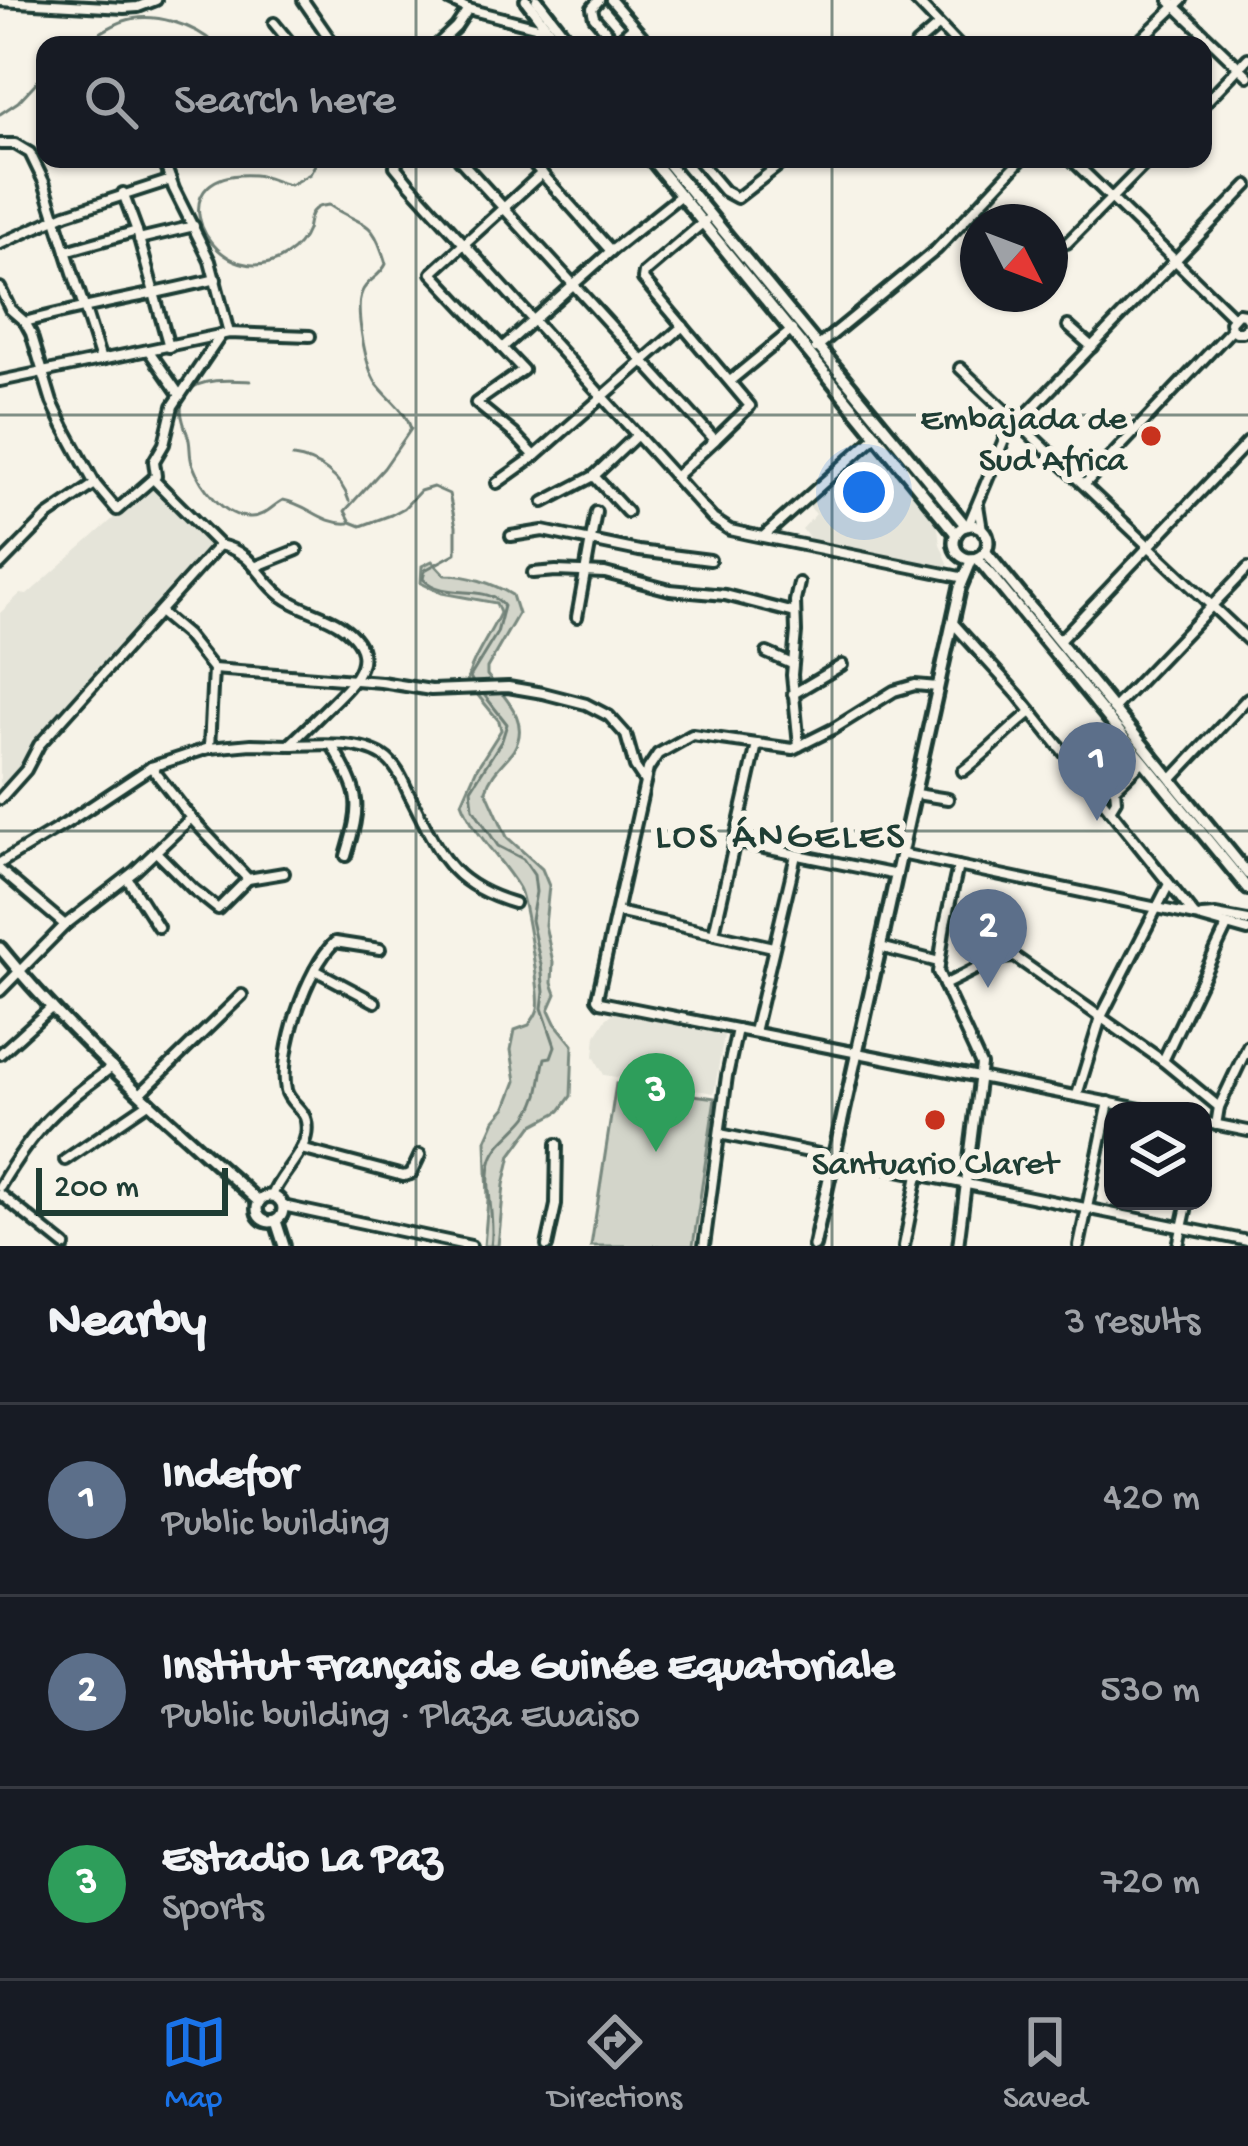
<!DOCTYPE html>
<html lang="en">
<head>
<meta charset="utf-8">
<style>
  body { margin:0; font-family:"Gochi Hand",sans-serif; background:#20242c; color:#f1f3f6 }
  .controls { position:absolute; right:36px; bottom:36px; display:grid; overflow:hidden; border-radius:24px; box-shadow:0 3px 9px #0004 }
  .controls button { width:108px; height:108px; display:grid; place-items:center; padding:0; border:0; border-bottom:3px solid #363941; background:#171b24; color:#f1f3f6; font:60px sans-serif }
  .compass { position:absolute; left:960px; top:204px; width:108px; height:108px; border-radius:50%; background:#171b24; box-shadow:0 3px 9px #0004; rotate:132deg }
  .scale { position:absolute; left:36px; bottom:30px; width:192px; box-sizing:border-box; padding-left:12px; border:6px solid #1f3d34; border-top:0; font-size:33px; line-height:42px; white-space:nowrap; color:#1f3d34; -webkit-text-stroke:9px #f7f3e8; paint-order:stroke }
  .you { position:absolute; left:864px; top:492px; width:42px; height:42px; margin:-30px; border:9px solid #fff; border-radius:50%; background:#1a73e8; box-shadow:0 0 0 18px #1a73e833 }
  .badge { display:grid; place-items:center; width:78px; height:78px; border-radius:50%; background:#1a73e8; color:#fff; font-size:39px; font-weight:700 }
  .pin { position:absolute; translate:-50% -99px; filter:drop-shadow(0 3px 6px #0008) }
  .pin::after { content:''; position:absolute; top:63px; width:42px; height:36px; background:inherit; clip-path:polygon(0 0,100% 0,50% 100%) }
  .list { margin:0; padding:0; list-style:none }
  h2 { display:flex; justify-content:space-between; align-items:center; height:156px; margin:0; padding:0 48px; font-size:51px }
  h2 small { font-size:39px; font-weight:400; color:#9ea1a6 }
  .list li { display:grid; grid-template-columns:78px 1fr auto; gap:36px; align-items:center; box-sizing:border-box; height:192px; padding:0 48px; border-top:3px solid #363941 }
  .list b { display:block; font-size:45px; white-space:nowrap }
  .list p { margin:0; font-size:39px; white-space:nowrap; color:#9ea1a6 }
  .list em { font-size:39px; font-style:normal; color:#9ea1a6 }
  .icon { flex:none; width:66px; height:66px; fill:none; stroke:currentColor; stroke-width:2; stroke-linecap:round; stroke-linejoin:round }
  .map { position:relative; flex:none; width:1248px; height:1246px; overflow:hidden }
  .search { position:absolute; background:#171b24; box-shadow:0 3px 9px #0004; left:36px; right:36px; top:36px; height:132px; display:flex; align-items:center; gap:30px; box-sizing:border-box; padding:0 42px; border-radius:24px; color:#9ea1a6; font-size:45px }
  .sheet { height:732px; background:#171b24 }
  nav { display:flex; justify-content:space-around; align-items:center; box-sizing:border-box; height:168px; border-top:3px solid #363941; background:#171b24; font-size:33px; color:#9ea1a6 }
  nav a { display:grid; justify-items:center; gap:6px }
  nav .on { color:#1a73e8 }
  .map>svg:first-child { display:block }
</style>
</head>
<body>
<div class="map">
<svg width="1248" height="1246" viewBox="0 0 1248 1246">
  <rect width="100%" height="100%" fill="#f7f3e8"/>
  <filter id="ink" filterUnits="userSpaceOnUse"><feTurbulence type="fractalNoise" baseFrequency=".00833" numOctaves="2"/><feDisplacementMap in="SourceGraphic" scale="24" xChannelSelector="R" yChannelSelector="G"/><feConvolveMatrix kernelMatrix="1 2 1 2 8 2 1 2 1" color-interpolation-filters="sRGB"/></filter>
  <g filter="url(#ink)">
    <g fill="#e5e4d9">
      <path d="M872,442L937,519L940,544L948,563L947,571L815,545L802,529L816,514L805,502Z"/>
      <path d="M150,486L214,548L29,748L23,765L0,789V613L20,594L27,595Z"/>
      <path d="M619,1008L718,1029L724,1035L714,1093L604,1075L594,1056L596,1035L606,1019Z"/>
    </g>
    <g fill="#d3d5ca" stroke="#79897f" stroke-width="3">
      <path d="M432,561L445,575C467,575 493,583 512,595L518,614L487,668V675C505,698 532,721 513,751C502,765 491,773 486,790L507,837L542,869L549,886L545,925L553,962L552,983L556,994L549,1010L555,1023L573,1045L571,1096L560,1111L532,1126L511,1155L504,1185L498,1246H484L488,1200L486,1140L495,1120L506,1107L516,1081L511,1050L515,1030L529,1025C532,1020 537,1015 538,1008C541,996 525,898 519,888C501,858 474,835 462,802L477,768L501,730L499,721L467,682C470,662 491,633 500,613L496,603L442,593L421,583L422,566Z"/>
      <path d="M616,1084L715,1098L693,1246H591Z"/>
    </g>
    <g fill="none" stroke-linecap="round" stroke-linejoin="round">
      <g stroke="#6f8077" stroke-width="3">
        <path d="M81,45C94,37 109,26 124,21C153,11 195,25 216,45"/>
        <path d="M0,114L18,102L45,73"/>
        <path d="M318,159L310,174L290,185C278,183 267,176 254,175C164,169 198,264 255,265C277,265 299,251 307,230C308,225 309,216 312,212C317,206 321,206 329,205C366,229 372,216 386,264C380,277 367,280 362,292C354,309 366,369 377,384C390,401 405,409 411,429L384,468L345,511L351,522L361,526L391,515L404,508L420,491L433,487L449,494L456,526V553L425,570L423,579C445,601 488,583 504,606L497,633L470,677L475,686"/>
        <path d="M250,381C233,380 201,377 187,392C176,405 183,422 188,436C191,445 189,454 192,463C200,485 224,519 251,517C264,517 272,506 283,500C308,504 322,525 349,523"/>
        <path d="M293,457C317,460 342,477 349,501"/>
        <path d="M482,692L507,724L502,740L471,789L472,798L473,808L498,846L523,859L534,875L536,892L531,920L541,965L544,992L542,1008L555,1046L551,1057L545,1058C539,1080 543,1092 529,1114C518,1130 498,1141 492,1159C483,1185 496,1218 491,1246"/>
      </g>
      <g stroke="#1f3d34" stroke-width="16">
        <g id="minor">
          <path d="M303,0L334,45"/>
          <path d="M449,0L468,9L546,29"/>
          <path d="M599,0L592,8L594,17L618,45"/>
          <path d="M611,0L650,45"/>
          <path d="M915,0L958,45"/>
          <path d="M1169,0L1248,76"/>
          <path d="M0,1L124,8L138,7L156,0"/>
          <path d="M274,23L292,45"/>
          <path d="M616,42L633,27"/>
          <path d="M437,45L456,27L468,9"/>
          <path d="M525,45L548,29"/>
          <path d="M916,45L938,26"/>
          <path d="M1135,45L1182,0"/>
          <path d="M1203,105L1248,58"/>
          <path d="M0,144H15L30,153L44,182L101,360"/>
          <path d="M163,159L174,189L210,261L229,333"/>
          <path d="M399,159L395,166L408,182L713,519L730,530L748,534L960,577"/>
          <path d="M459,159L715,440L675,477"/>
          <path d="M529,159L611,251"/>
          <path d="M697,159L724,191L737,198L787,159"/>
          <path d="M1071,159L1232,316"/>
          <path d="M123,193L137,231L169,347"/>
          <path d="M705,221L644,273L643,279L750,406L715,440"/>
          <path d="M139,239L194,226"/>
          <path d="M1050,239L1057,245L1067,243L1150,159"/>
          <path d="M0,244L66,214L171,180"/>
          <path d="M66,251L137,231"/>
          <path d="M0,288L10,309L25,322L31,333L52,402L64,427L95,484L117,510L156,476L154,461L164,444L173,406L221,335"/>
          <path d="M1248,319L1244,314L1238,313L1230,322L1231,328L1236,332H1243L1248,326"/>
          <path d="M25,322C88,305 153,295 216,279"/>
          <path d="M1068,326L1092,347"/>
          <path d="M502,348L611,251L681,195"/>
          <path d="M816,348L937,249L1022,159"/>
          <path d="M149,351L179,394"/>
          <path d="M960,368L1248,640"/>
          <path d="M0,381L229,333L310,336"/>
          <path d="M730,381L792,330"/>
          <path d="M535,456L514,434L476,403L523,370L432,273L542,173"/>
          <path d="M594,476L627,512"/>
          <path d="M497,483L535,456L683,326"/>
          <path d="M1085,484L1232,329"/>
          <path d="M544,502L594,476L636,436"/>
          <path d="M978,505L982,530"/>
          <path d="M968,526L1008,430L1019,422L1248,185"/>
          <path d="M765,535L877,435"/>
          <path d="M511,536L543,531L639,551L710,560"/>
          <path d="M0,565L48,516L95,484"/>
          <path d="M257,566L297,550"/>
          <path d="M533,573L556,571L605,573L670,590L725,595L795,613"/>
          <path d="M160,613L186,635L213,669L209,748"/>
          <path d="M577,617L596,512"/>
          <path d="M953,623L1018,695L1195,916"/>
          <path d="M1059,641L1248,442"/>
          <path d="M767,653L792,664"/>
          <path d="M213,669L381,682L431,690L508,687L543,693L586,704L609,716L626,735L635,767L645,782"/>
          <path d="M938,687L915,685L894,691L833,729L793,749L692,735L658,754L648,769L597,998L600,1002L1151,1111"/>
          <path d="M793,694L842,665"/>
          <path d="M1113,709L1248,568"/>
          <path d="M291,745C318,744 360,741 383,756C396,764 403,781 409,794C439,851 446,883 514,903"/>
          <path d="M799,746L792,675L796,632L795,601L799,583"/>
          <path d="M333,747C361,797 362,802 346,856"/>
          <path d="M151,767L191,818L248,879L284,873"/>
          <path d="M963,771C987,753 1007,731 1031,712"/>
          <path d="M1171,780L1248,698"/>
          <path d="M1092,788L1103,783L1115,788"/>
          <path d="M916,794L948,799"/>
          <path d="M0,799L26,770L39,745L219,545"/>
          <path d="M1110,810L1116,800L1115,788L1143,761"/>
          <path d="M734,842L897,875"/>
          <path d="M156,852L193,889L218,909L248,879"/>
          <path d="M901,854L1195,916L1248,931"/>
          <path d="M0,863L65,824L151,767L209,748L251,744L289,745C303,732 316,719 329,706C356,680 383,654 340,625C322,613 299,609 282,596C258,578 254,552 219,545L153,479"/>
          <path d="M0,870L65,925"/>
          <path d="M127,878L158,927"/>
          <path d="M617,912L773,947"/>
          <path d="M1202,916L1216,915L1248,921"/>
          <path d="M714,933L757,744"/>
          <path d="M880,947L939,962"/>
          <path d="M315,970L375,1002"/>
          <path d="M944,985L998,958L1015,957L1163,1061L1219,1107"/>
          <path d="M0,991L65,925L135,871L191,818"/>
          <path d="M754,1032L796,855"/>
          <path d="M0,1054L52,1007"/>
          <path d="M1163,1061L1227,926"/>
          <path d="M141,1093L242,995"/>
          <path d="M1077,1095L1101,1017L1169,884"/>
          <path d="M1203,1122L1248,1131"/>
          <path d="M1216,1125L1219,1107L1248,1046"/>
          <path d="M720,1134L1248,1241"/>
          <path d="M301,1149L403,1176L411,1174L420,1155"/>
          <path d="M65,1160L150,1102"/>
          <path d="M0,1186C35,1127 57,1107 112,1067"/>
          <path d="M0,1194L65,1246"/>
          <path d="M272,1196C280,1172 312,1150 306,1121C304,1109 289,1103 286,1090C278,1053 307,967 335,942L380,949"/>
          <path d="M283,1206L471,1246"/>
          <path d="M547,1246L556,1205L557,1144"/>
          <path d="M704,1246L727,1076L737,1029"/>
          <path d="M904,1246L918,1175"/>
          <path d="M958,1246L981,1065L938,972L945,924L958,866"/>
          <path d="M1079,1246L1109,1102"/>
          <path d="M1178,1246L1188,1201"/>
        </g>
      </g>
      <g stroke="#1f3d34" stroke-width="18">
        <g id="major">
          <path d="M526,0L560,45"/>
          <path d="M537,0L572,45"/>
          <path d="M651,159L956,534"/>
          <path d="M664,159L966,526"/>
          <circle cx="971" cy="542" r="17"/>
          <path d="M985,551L1248,874"/>
          <path d="M977,558L1248,889"/>
          <path d="M0,948C74,1040 172,1123 259,1202"/>
          <circle cx="270" cy="1209" r="13"/>
          <path d="M276,1221L284,1246"/>
          <path d="M814,1246L960,588L972,559"/>
        </g>
      </g>
      <use href="#minor" stroke="#f7f3e8" stroke-width="8"/>
      <use href="#major" stroke="#f7f3e8" stroke-width="9"/>
    </g>
  </g>
  <path fill="none" stroke="#1f3d34" stroke-width="3" stroke-opacity="0.55" d="M416,0V45M832,0V45M416,159V1246M832,159V1246M0,415H1248M0,831H1248"/>
  <g fill="#c8321e" stroke="#f7f3e8" stroke-width="4.5">
    <circle cx="1151" cy="436" r="12"/>
    <circle cx="935" cy="1120" r="12"/>
  </g>
  <g text-anchor="middle" stroke-width="12" stroke-linejoin="round" paint-order="stroke">
    <g font-size="36" fill="#1f3d34" stroke="#f7f3e8" text-anchor="end">
      <text x="1127" y="428">Embajada de<tspan x="1127" dy="41">Sud Africa</tspan></text>
      <text x="935" y="1173" text-anchor="middle">Santuario Claret</text>
    </g>
    <g font-size="39" letter-spacing="3" fill="#1f3d34" stroke="#f7f3e8">
      <text x="781" y="846">LOS ÁNGELES</text>
    </g>
  </g>
</svg>
<div class="controls">
<button><svg class="icon" aria-label="layers" viewBox="0 0 24 24"><path d="M12 4l9 5-9 5-9-5zM3 14l9 5 9-5"/></svg></button>
</div>
<svg class="compass" viewBox="-18 -18 36 36"><path d="M0-13l5 13h-10z" fill="#e53935"/><path d="M0 13l5-13h-10z" fill="#9ea1a6"/></svg>
<div class="scale">200 m</div>
<div class="you"></div>
<div class="pin badge" style="left:1097px;top:821px;background:#5c6f8a">1</div>
<div class="pin badge" style="left:988px;top:988px;background:#5c6f8a">2</div>
<div class="pin badge" style="left:656px;top:1152px;background:#2e9e5b">3</div>
<div class="search"><svg class="icon" aria-label="search" viewBox="0 0 24 24"><circle cx="10" cy="10" r="6"/><path d="M15 15l6 6"/></svg>Search here</div>
</div>
<section class="sheet">
<h2>Nearby<small>3 results</small></h2>
<ul class="list">
<li><span class="badge" style="background:#5c6f8a">1</span><div><b>Indefor</b><p>Public building</p></div><em>420 m</em></li>
<li><span class="badge" style="background:#5c6f8a">2</span><div><b>Institut Français de Guinée Equatoriale</b><p>Public building · Plaza Ewaiso</p></div><em>530 m</em></li>
<li><span class="badge" style="background:#2e9e5b">3</span><div><b>Estadio La Paz</b><p>Sports</p></div><em>720 m</em></li>
</ul>
</section>
<nav>
<a class="on"><svg class="icon" aria-label="map" viewBox="0 0 24 24"><path d="M3 6l6-2 6 2 6-2v14l-6 2-6-2-6 2zM9 4v14M15 6v14"/></svg>Map</a>
<a><svg class="icon" aria-label="directions" viewBox="0 0 24 24"><path d="M12 3l9 9-9 9-9-9zM9 14v-3h6M13 9l2 2-2 2"/></svg>Directions</a>
<a><svg class="icon" aria-label="saved" viewBox="0 0 24 24"><path d="M7 4h10v16l-5-4-5 4z"/></svg>Saved</a>
</nav>
</body>
</html>
